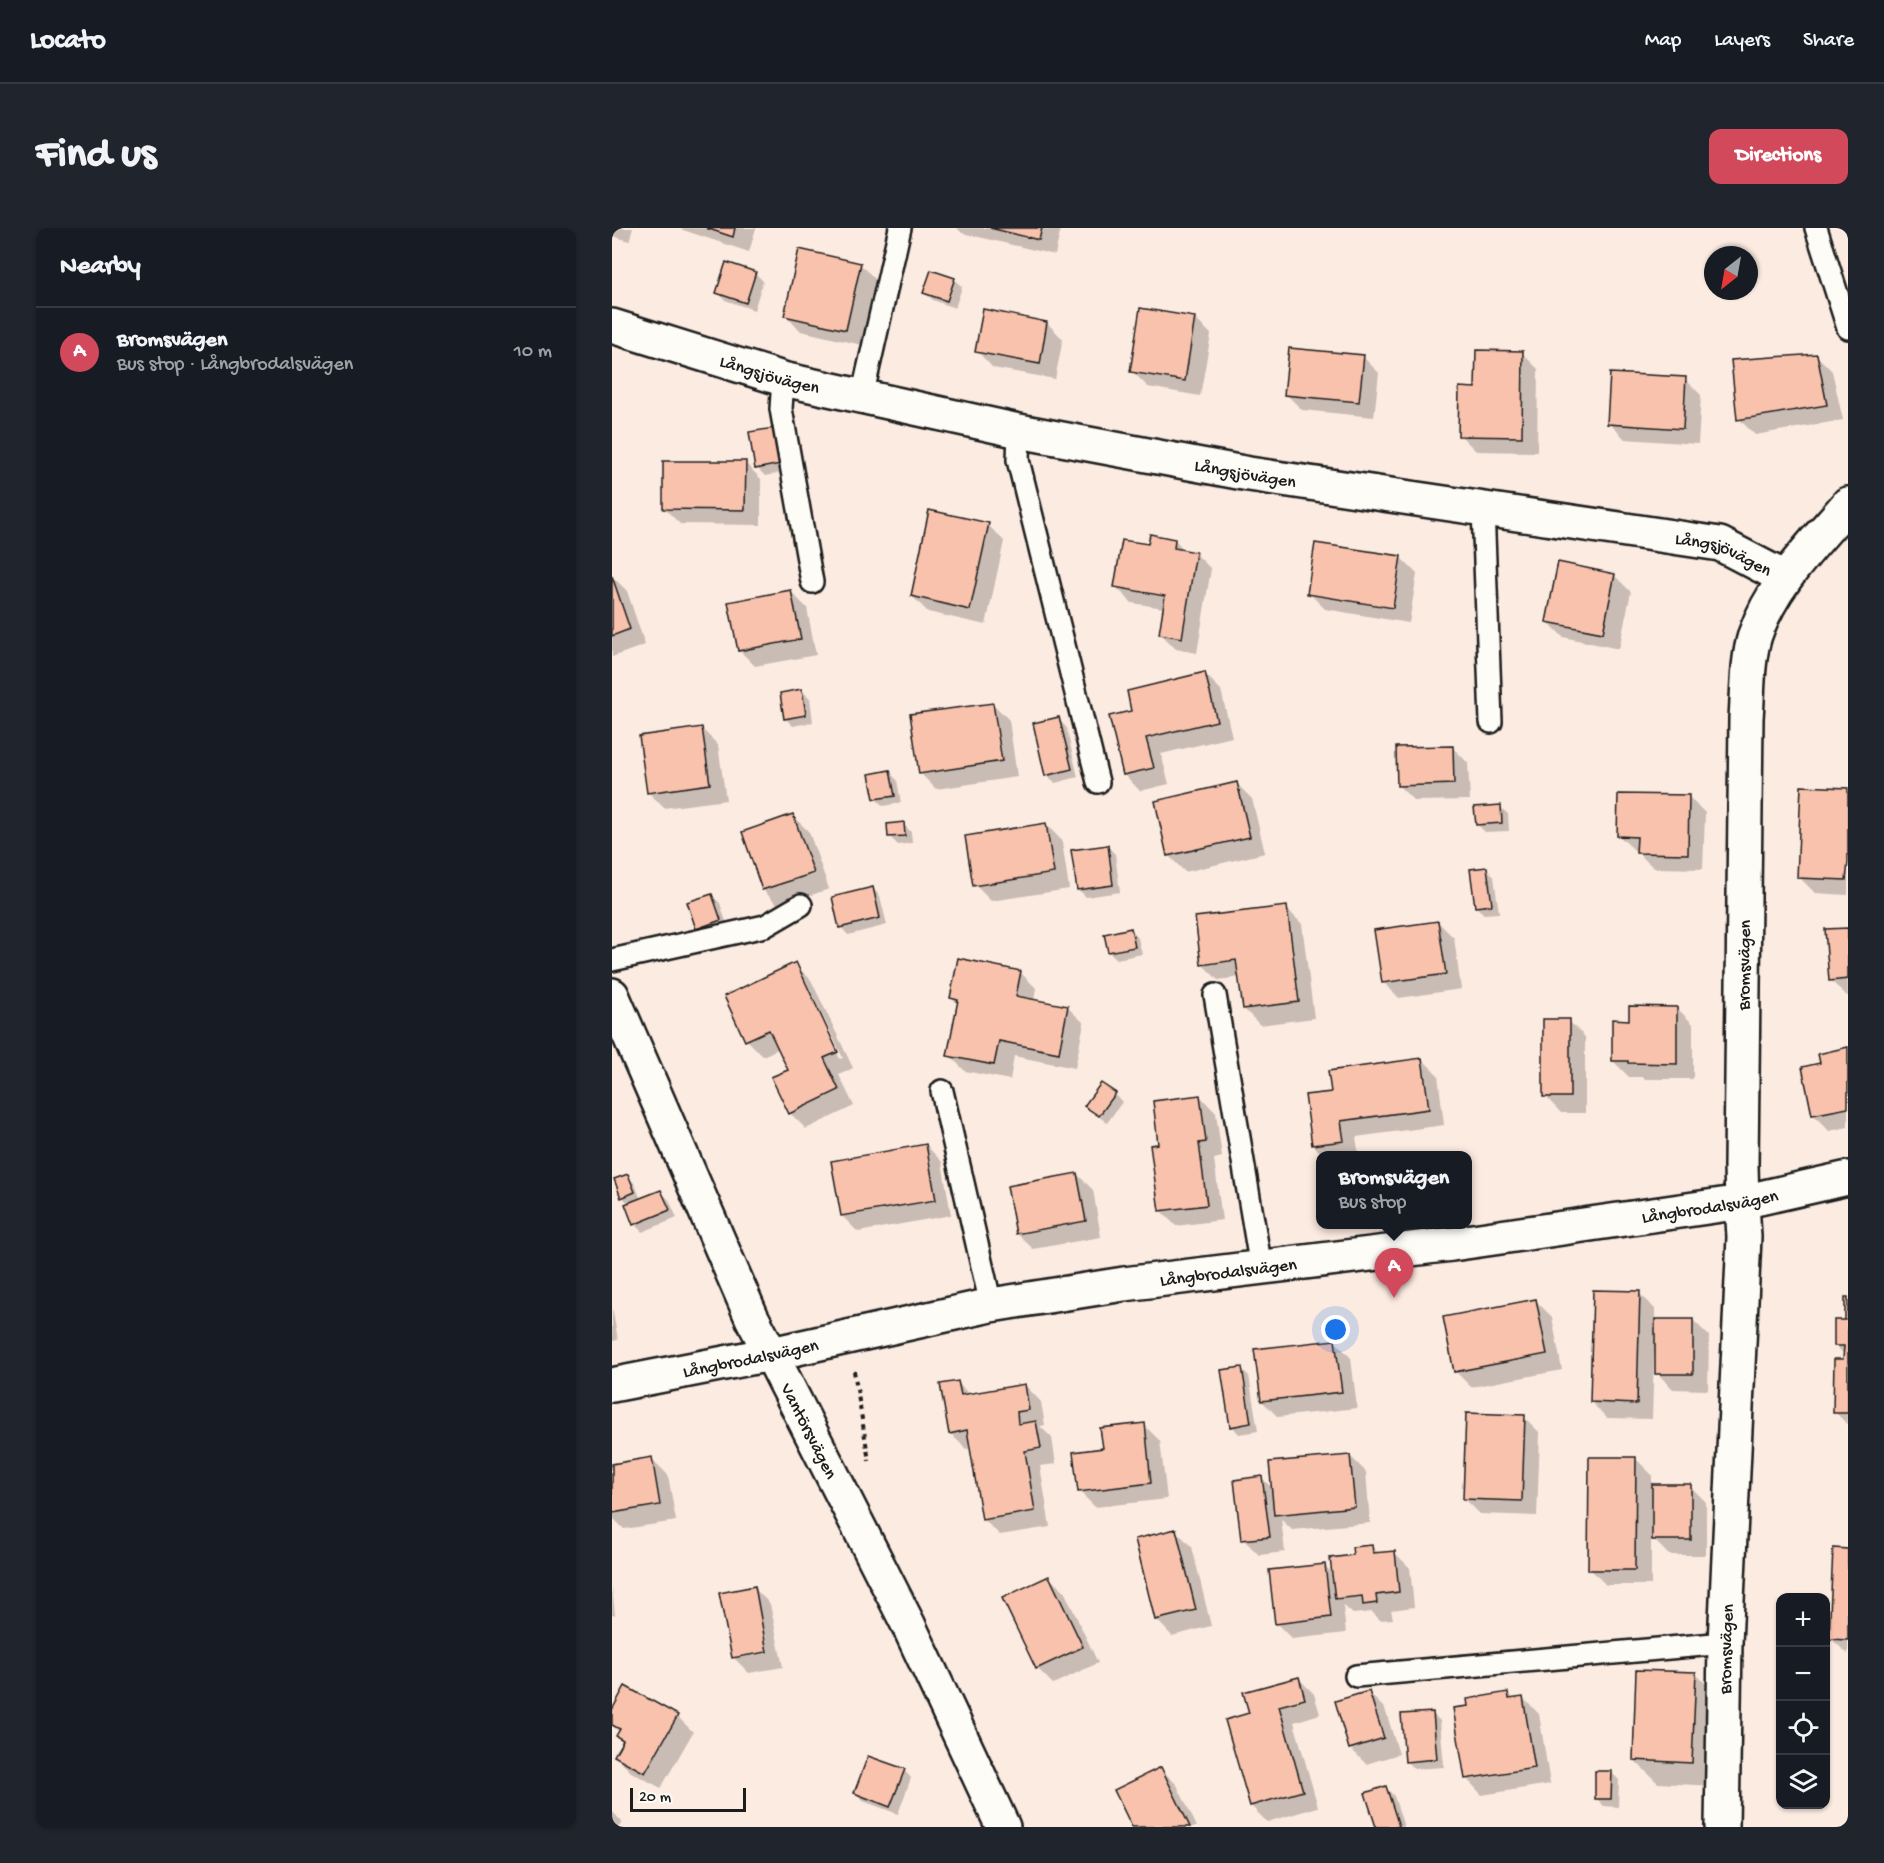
<!DOCTYPE html>
<html lang="en">
<head>
<meta charset="utf-8">
<style>
  body { margin:0; font-family:"Gochi Hand",sans-serif; background:#20242c; color:#f1f3f6 }
  .controls { position:absolute; right:18px; bottom:18px; display:grid; overflow:hidden; border-radius:12px; box-shadow:0 2px 4px #0004 }
  .controls button { width:54px; height:54px; display:grid; place-items:center; padding:0; border:0; border-bottom:2px solid #363941; background:#171b24; color:#f1f3f6; font:30px sans-serif }
  .compass { position:absolute; left:1092px; top:18px; width:54px; height:54px; border-radius:50%; background:#171b24; box-shadow:0 2px 4px #0004; rotate:211deg }
  .scale { position:absolute; left:18px; bottom:15px; width:116px; box-sizing:border-box; padding-left:6px; border:3px solid #1c1c1c; border-top:0; font-size:16px; line-height:21px; white-space:nowrap; color:#1c1c1c; -webkit-text-stroke:4px #fdfcf7; paint-order:stroke }
  .you { position:absolute; left:724px; top:1102px; width:21px; height:21px; margin:-15px; border:4px solid #fff; border-radius:50%; background:#1a73e8; box-shadow:0 0 0 9px #1a73e833 }
  .badge { display:grid; place-items:center; width:39px; height:39px; border-radius:50%; background:#d1495b; color:#fff; font-size:20px; font-weight:700 }
  .pin { position:absolute; translate:-50% -50px; filter:drop-shadow(0 2px 3px #0008) }
  .pin::after { content:''; position:absolute; top:32px; width:21px; height:18px; background:inherit; clip-path:polygon(0 0,100% 0,50% 100%) }
  .popup { position:absolute; left:704px; top:923px; width:156px; height:78px; box-sizing:border-box; display:grid; place-content:center; border-radius:12px; background:#171b24; filter:drop-shadow(0 2px 4px #0005); font-size:20px; white-space:nowrap; color:#9ea1a6 }
  .popup b { font-size:22px; color:#f1f3f6 }
  .popup::after { content:''; position:absolute; left:50%; top:100%; margin-left:-12px; border:12px solid transparent; border-top-color:#171b24 }
  .list { margin:0; padding:0; list-style:none }
  h2 { display:flex; justify-content:space-between; align-items:center; height:78px; margin:0; padding:0 24px; font-size:26px }
  h2 small { font-size:20px; font-weight:400; color:#9ea1a6 }
  .list li { display:grid; grid-template-columns:39px 1fr auto; gap:18px; align-items:center; box-sizing:border-box; height:90px; padding:0 24px; border-top:2px solid #363941 }
  .list b { display:block; font-size:22px; white-space:nowrap }
  .list p { margin:0; font-size:20px; white-space:nowrap; color:#9ea1a6 }
  .list em { font-size:20px; font-style:normal; color:#9ea1a6 }
  .icon { flex:none; width:33px; height:33px; fill:none; stroke:currentColor; stroke-width:2; stroke-linecap:round; stroke-linejoin:round }
  .map { position:relative; flex:none; width:1236px; height:1599px; overflow:hidden; border-radius:12px }
  header { display:flex; align-items:center; gap:36px; box-sizing:border-box; height:84px; padding:0 30px; background:#171b24; border-bottom:2px solid #363941 }
  header strong { font-size:28px }
  nav { display:flex; gap:33px; margin-inline-start:auto; font-size:21px }
  .intro { display:flex; align-items:center; justify-content:space-between; box-sizing:border-box; height:144px; padding:0 36px }
  h1 { margin:0; font-size:42px }
  .button { padding:15px 27px; border-radius:12px; background:#d1495b; color:#fff; font-size:21px; font-weight:700 }
  main { display:flex; gap:36px; padding:0 36px }
  aside { flex:1; background:#171b24; border-radius:12px; box-shadow:0 2px 4px #0004 }
  .map>svg:first-child { display:block }
</style>
</head>
<body>
<header>
<strong>Locato</strong>
<nav><a>Map</a><a>Layers</a><a>Share</a></nav>
</header>
<div class="intro"><h1>Find us</h1><a class="button">Directions</a></div>
<main>
<aside>
<h2>Nearby<small></small></h2>
<ul class="list">
<li><span class="badge">A</span><div><b>Bromsvägen</b><p>Bus stop · Långbrodalsvägen</p></div><em>10 m</em></li>
</ul>
</aside>
<div class="map">
<svg width="1236" height="1599" viewBox="0 0 1236 1599">
  <rect width="100%" height="100%" fill="#fcebe1"/>
  <filter id="ink" filterUnits="userSpaceOnUse"><feTurbulence type="fractalNoise" baseFrequency=".0167" numOctaves="2"/><feDisplacementMap in="SourceGraphic" scale="12" xChannelSelector="R" yChannelSelector="G"/><feConvolveMatrix kernelMatrix="1 2 1 2 8 2 1 2 1" color-interpolation-filters="sRGB"/></filter>
  <g filter="url(#ink)">
    <g fill="#0003" fill-rule="evenodd">
      <path d="M0,0H21L17,13L1,8Z"/>
      <path d="M68,0H144L137,24L71,2Z"/>
      <path d="M345,0H449L443,27L350,5Z"/>
      <path d="M248,36L264,52L250,117L189,103L173,87Z"/>
      <path d="M143,45L151,53L142,82L113,72L106,64Z"/>
      <path d="M342,51L350,59L343,80L321,72L313,65Z"/>
      <path d="M582,90L599,106L588,168L536,159L520,143Z"/>
      <path d="M435,95L451,111L443,151L381,140L365,123Z"/>
      <path d="M910,125L926,141L925,224L864,223L848,207L865,161Z"/>
      <path d="M1204,127L1220,143L1231,192L1143,207L1127,191Z"/>
      <path d="M751,129L767,145L762,189L690,182L674,166Z"/>
      <path d="M1073,151L1089,167L1086,216L1013,211L997,195Z"/>
      <path d="M162,201L176,243L153,248L145,240Z"/>
      <path d="M133,235L149,251V297L68,296L52,280Z"/>
      <path d="M376,297L392,313L374,397L316,384L300,368Z"/>
      <path d="M563,312L574,324L583,325L599,341L585,425L564,421L548,405L552,380L520,375L504,359L537,318Z"/>
      <path d="M789,330L805,346L797,395L713,381L697,365Z"/>
      <path d="M0,348L15,363L33,417L0,429Z"/>
      <path d="M1003,348L1019,364L1007,421L951,409L935,393Z"/>
      <path d="M179,364L195,380L204,427L143,438L127,422Z"/>
      <path d="M593,446L609,462L620,509L549,526L557,556L528,563L512,546L521,485Z"/>
      <path d="M190,463L198,470L201,494L181,498L173,490Z"/>
      <path d="M381,476L397,492L405,549L324,561L308,545Z"/>
      <path d="M446,491L454,499L466,549L443,555L435,547Z"/>
      <path d="M90,501L106,517L114,572L52,580L36,564Z"/>
      <path d="M840,519L856,535L858,572L802,573L786,557Z"/>
      <path d="M277,544L285,552L289,575L271,578L264,571Z"/>
      <path d="M624,555L640,571L653,625L573,644L557,628Z"/>
      <path d="M1236,561V667L1203,665L1187,649Z"/>
      <path d="M1077,569L1093,585L1091,641L1042,640L1006,607Z"/>
      <path d="M888,579L896,586L897,603L873,604L865,596Z"/>
      <path d="M181,588L197,604L217,661L167,678L151,662L132,605Z"/>
      <path d="M291,596L299,604L300,615L286,617L278,609Z"/>
      <path d="M434,596L450,613L457,661L379,673L363,657Z"/>
      <path d="M495,618L503,626L508,664L474,669L466,661Z"/>
      <path d="M875,641L882,649L887,685L872,686L864,679Z"/>
      <path d="M260,660L268,668L275,697L236,707L229,699Z"/>
      <path d="M100,668L108,675L116,700L93,708L85,700Z"/>
      <path d="M674,680L690,696L702,790L648,797L632,781L628,749L606,752L590,736Z"/>
      <path d="M826,694L842,710L849,761L787,770L771,754Z"/>
      <path d="M1236,701V768H1235L1218,752Z"/>
      <path d="M519,702L526,710L530,726L505,731L497,724Z"/>
      <path d="M183,736L199,752L241,840L227,847L242,878L194,901L178,885V843L168,820L151,828L135,812L114,769ZM191,753H194L231,830L228,831Z"/>
      <path d="M408,744L424,760L422,773L455,779L472,795L463,840L402,828L398,852L353,843L337,827L346,776L340,770Z"/>
      <path d="M1065,780L1081,796V851H1033L1031,849H1017L1001,833L1018,793Z"/>
      <path d="M957,793L973,809V885H949L933,868Z"/>
      <path d="M1236,821V899L1217,903L1201,886L1210,836Z"/>
      <path d="M810,831L826,847L832,897L744,909L747,928H712L701,917L721,865Z"/>
      <path d="M503,866L510,874L495,895L474,878Z"/>
      <path d="M588,868L604,885L610,929L602,931L610,992L564,998L548,982V917Z"/>
      <path d="M314,917L330,934L339,987L246,1004L230,988Z"/>
      <path d="M465,946L481,962L489,1009L421,1021L405,1005Z"/>
      <path d="M15,948L23,956L29,972L49,964L57,972L65,990L30,1004L23,996L18,976L10,969Z"/>
      <path d="M1027,1065L1043,1081V1092H1081L1097,1108L1096,1162L1061,1161L1045,1145V1125H1042L1040,1191L995,1190L979,1174Z"/>
      <path d="M1236,1070V1197L1223,1184L1233,1127L1223,1117L1234,1093Z"/>
      <path d="M924,1073L940,1089L950,1142L859,1159L843,1143Z"/>
      <path d="M0,1079L6,1112L0,1113Z"/>
      <path d="M723,1113L739,1130L745,1180L666,1189L650,1173Z"/>
      <path d="M629,1140L637,1148L646,1203L627,1206L620,1198Z"/>
      <path d="M346,1155L358,1167L413,1157L429,1174L433,1197L428,1198L440,1210L444,1236L428,1238L438,1299L388,1307L371,1291L360,1220L354,1221L338,1205Z"/>
      <path d="M912,1189L928,1205L925,1288L868,1286L852,1270Z"/>
      <path d="M532,1197L548,1213L555,1271L483,1279L467,1263L492,1222Z"/>
      <path d="M738,1228L754,1244L758,1295L680,1302L669,1291L673,1324L647,1327L631,1311L650,1250L662,1262Z"/>
      <path d="M40,1231L56,1247L64,1293L12,1301L0,1289V1237Z"/>
      <path d="M1024,1231L1040,1247V1258H1078L1094,1274V1327H1057L1039,1309V1357H994L978,1341Z"/>
      <path d="M564,1303L580,1319L599,1398L560,1408L544,1391Z"/>
      <path d="M760,1318L767,1326L782,1324L798,1340L802,1379L779,1382L781,1391L768,1392L760,1384L741,1386L731,1377L734,1405L680,1411L664,1395L713,1338L722,1347L743,1328Z"/>
      <path d="M1236,1323V1426L1218,1410Z"/>
      <path d="M437,1349L453,1365L486,1435L441,1456L425,1440Z"/>
      <path d="M0,1359L3,1387H0Z"/>
      <path d="M142,1360L158,1376L171,1439L137,1445L121,1429Z"/>
      <path d="M1083,1445L1107,1469L1103,1558L1046,1555L1022,1532Z"/>
      <path d="M686,1450L702,1466L708,1486L682,1494L706,1579L655,1594L639,1578V1486Z"/>
      <path d="M757,1465L773,1481L787,1526L754,1536L738,1520Z"/>
      <path d="M896,1466L902,1472L911,1470L927,1486L938,1556L870,1567L854,1550L858,1479Z"/>
      <path d="M0,1485L65,1488L81,1504L49,1560L19,1544L3,1528L12,1513L6,1508L8,1505L0,1497Z"/>
      <path d="M820,1485L828,1493L832,1539L802,1541L794,1533Z"/>
      <path d="M549,1541L565,1557L585,1599H522Z"/>
      <path d="M292,1542L299,1550L286,1586L251,1573L244,1565Z"/>
      <path d="M999,1544L1007,1552L1006,1579L992,1578L984,1570Z"/>
      <path d="M774,1560L782,1568L792,1599H766Z"/>
      <path d="M0,1583L10,1594L7,1599H0Z"/>
    </g>
    <g fill="#f9c2ad" stroke="#1c1c1c" stroke-width="1.5">
      <path d="M94,0H123L121,9Z"/>
      <path d="M378,0H430L427,12Z"/>
      <path d="M187,21L249,35L234,102L172,88Z"/>
      <path d="M114,34L144,44L134,75L104,65Z"/>
      <path d="M319,42L343,50L335,73L311,65Z"/>
      <path d="M528,80L583,89L573,153L518,144Z"/>
      <path d="M371,81L435,94L428,136L363,124Z"/>
      <path d="M677,120L752,127L747,174L672,167Z"/>
      <path d="M864,122L911,123L910,209L846,208L847,159L863,160Z"/>
      <path d="M1205,126L1215,177L1125,192L1119,132Z"/>
      <path d="M998,145L1074,149L1071,201L995,196Z"/>
      <path d="M162,200L169,236L143,241L137,204Z"/>
      <path d="M51,233H134L133,282L51,281Z"/>
      <path d="M317,282L377,295L358,382L299,368Z"/>
      <path d="M538,306L563,311L562,320L584,324L570,410L547,406L553,368L502,359L510,312L536,316Z"/>
      <path d="M703,315L789,328L781,380L695,366Z"/>
      <path d="M946,334L1003,346L991,405L934,394Z"/>
      <path d="M0,348L18,401L0,408Z"/>
      <path d="M179,362L189,411L126,423L116,374Z"/>
      <path d="M593,444L605,493L534,510L542,540L511,547L497,488L519,483L515,463Z"/>
      <path d="M190,461L194,487L172,491L168,465Z"/>
      <path d="M381,475L390,533L307,546L298,486Z"/>
      <path d="M447,489L460,541L433,548L421,495Z"/>
      <path d="M90,499L98,556L35,565L27,508Z"/>
      <path d="M841,518L842,556L785,558L784,519Z"/>
      <path d="M278,542L283,568L262,571L257,546Z"/>
      <path d="M625,554L638,609L555,628L543,573Z"/>
      <path d="M1189,558L1236,560V634L1234,652L1185,650Z"/>
      <path d="M1006,566L1077,567L1076,626L1024,625L1025,609L1005,608Z"/>
      <path d="M889,577L890,595L864,597L862,579Z"/>
      <path d="M181,586L202,645L150,662L130,604Z"/>
      <path d="M292,594L293,608L276,609L275,596Z"/>
      <path d="M434,595L442,645L361,658L353,608Z"/>
      <path d="M496,617L501,657L465,662L459,622Z"/>
      <path d="M875,639L880,677L863,679L858,641Z"/>
      <path d="M261,659L268,690L227,700L220,669Z"/>
      <path d="M100,666L109,692L84,701L75,674Z"/>
      <path d="M675,678L687,774L631,781L624,732L589,737L583,689Z"/>
      <path d="M826,693L834,746L770,755L762,702Z"/>
      <path d="M519,700L523,719L496,724L492,706Z"/>
      <path d="M1236,700V751L1217,753L1213,701Z"/>
      <path d="M346,730L409,743L404,768L456,778L447,825L387,813L382,837L335,828L346,772L338,770Z"/>
      <path d="M184,734L226,824L212,830L227,862L177,886L159,849L176,842L157,802L133,813L112,768Z"/>
      <path d="M1017,778L1065,779V836L1016,835V833H1000V791L1017,792Z"/>
      <rect x="931" y="791" width="27" height="78"/>
      <path d="M1236,819V880L1200,887L1190,839L1208,835L1206,826Z"/>
      <path d="M810,830L817,881L729,893L732,913L700,917L693,867L719,864L716,843Z"/>
      <path d="M489,855L504,865L487,888L472,878Z"/>
      <path d="M588,867L594,914L587,915L595,977L547,983L538,917L546,916L541,873Z"/>
      <path d="M314,916L324,972L229,988L219,933Z"/>
      <path d="M465,945L474,993L404,1006L395,958Z"/>
      <path d="M16,946L23,964L9,970L2,951Z"/>
      <path d="M49,962L58,982L21,997L13,976Z"/>
      <path d="M981,1062L1028,1063L1025,1176L978,1174Z"/>
      <path d="M1233,1069H1236V1185H1221L1222,1131H1231L1232,1118H1222V1092H1233Z"/>
      <path d="M924,1071L935,1126L842,1144L831,1089Z"/>
      <rect x="1043" y="1091" width="38" height="55"/>
      <path d="M723,1112L730,1164L649,1173L642,1121Z"/>
      <path d="M630,1139L639,1195L618,1199L609,1142Z"/>
      <path d="M346,1153L349,1167L413,1156L417,1182L405,1184L406,1196L424,1193L429,1220L413,1223L423,1283L370,1292L355,1202L337,1206L328,1156Z"/>
      <path d="M854,1185L913,1187L910,1273L851,1271Z"/>
      <path d="M533,1195L539,1255L466,1264L461,1224L491,1220L488,1200Z"/>
      <path d="M738,1227L743,1279L662,1287L657,1234Z"/>
      <path d="M40,1229L48,1277L0,1285V1236Z"/>
      <path d="M977,1229H1024L1023,1342H976Z"/>
      <path d="M650,1248L658,1309L629,1312L622,1252Z"/>
      <rect x="1040" y="1256" width="39" height="56"/>
      <path d="M564,1301L584,1382L543,1392L523,1311Z"/>
      <path d="M760,1317L761,1325L783,1323L787,1364L764,1367L765,1375L751,1377L750,1368L723,1371L718,1330L741,1327L740,1319Z"/>
      <path d="M1221,1320L1236,1321V1412L1217,1411Z"/>
      <path d="M713,1336L719,1389L663,1396L657,1342Z"/>
      <path d="M437,1348L471,1419L424,1441L390,1370Z"/>
      <path d="M143,1358L155,1424L120,1430L107,1365Z"/>
      <path d="M1024,1442L1084,1444L1080,1535L1021,1532Z"/>
      <path d="M687,1449L693,1471L667,1478L691,1563L638,1578L613,1492L637,1485L631,1464Z"/>
      <path d="M13,1458L66,1487L33,1545L2,1528L11,1512L4,1508L8,1501L0,1497V1482Z"/>
      <path d="M757,1463L772,1510L737,1521L723,1473Z"/>
      <path d="M896,1464L897,1471L911,1469L923,1540L853,1551L841,1480L856,1478L855,1471Z"/>
      <path d="M821,1484L825,1531L793,1534L789,1486Z"/>
      <path d="M256,1528L293,1541L278,1579L242,1565Z"/>
      <path d="M549,1539L578,1599H520L502,1562Z"/>
      <path d="M983,1543H1000L999,1571H983Z"/>
      <path d="M774,1558L787,1598L785,1599H764L753,1565Z"/>
    </g>
    <g fill="none" stroke-linecap="round" stroke-linejoin="round">
      <g stroke="#1c1c1c" stroke-width="26">
        <g id="lane">
          <path d="M1204,0L1236,100"/>
          <path d="M171,151L169,181L200,354"/>
          <path d="M250,169L288,0"/>
          <path d="M407,203L406,232L486,554"/>
          <path d="M871,280L879,494"/>
          <path d="M0,732L153,698L189,677"/>
          <path d="M603,767L649,1040"/>
          <path d="M330,863L379,1077"/>
          <path d="M744,1448L1113,1415"/>
        </g>
      </g>
      <g stroke="#1c1c1c" stroke-width="38">
        <g id="street">
          <path id="s1" d="M0,98L171,151L407,203L637,246L1108,316L1173,350"/>
          <path d="M0,767L140,1090L159,1126"/>
          <path id="s2" d="M1110,1599L1113,1415L1132,1009L1130,974"/>
        </g>
      </g>
      <g stroke="#1c1c1c" stroke-width="38">
        <g id="secondary">
          <path id="s3" d="M1130,974L1129,938L1134,490C1136,463 1135,433 1143,407C1161,355 1201,317 1236,276"/>
          <path id="s4" d="M159,1126L296,1396L391,1599"/>
          <path id="s5" d="M0,1157L159,1126L379,1077L512,1056L840,1016L1130,974L1236,950"/>
        </g>
      </g>
      <path stroke="#1c1c1c" stroke-width="4" stroke-dasharray="4.5 4.5" stroke-linecap="butt" d="M242,1143L257,1233"/>
      <use href="#lane" stroke="#fdfcf7" stroke-width="21"/>
      <use href="#street" stroke="#fdfcf7" stroke-width="33"/>
      <use href="#secondary" stroke="#fdfcf7" stroke-width="33"/>
    </g>
  </g>
  <g text-anchor="middle" stroke-width="6" stroke-linejoin="round" paint-order="stroke">
    <g font-size="18" fill="#1c1c1c" stroke="#fdfcf7">
      <text dy="6" stroke="none"><textPath href="#s1" startOffset="165">Långsjövägen</textPath></text>
      <text dy="6" stroke="none"><textPath href="#s1" startOffset="651">Långsjövägen</textPath></text>
      <text dy="6" stroke="none"><textPath href="#s1" startOffset="1137">Långsjövägen</textPath></text>
      <text dy="6" stroke="none"><textPath href="#s3" startOffset="237">Bromsvägen</textPath></text>
      <text dy="6" stroke="none"><textPath href="#s5" startOffset="1113">Långbrodalsvägen</textPath></text>
      <text dy="6" stroke="none"><textPath href="#s5" startOffset="627">Långbrodalsvägen</textPath></text>
      <text dy="6" stroke="none"><textPath href="#s5" startOffset="141">Långbrodalsvägen</textPath></text>
      <text dy="6" stroke="none"><textPath href="#s4" startOffset="86">Vantörsvägen</textPath></text>
      <text dy="6" stroke="none"><textPath href="#s2" startOffset="178">Bromsvägen</textPath></text>
    </g>
  </g>
</svg>
<div class="controls">
<button>+</button>
<button>−</button>
<button><svg class="icon" aria-label="locate" viewBox="0 0 24 24"><circle cx="12" cy="12" r="6"/><path d="M12 2v4M12 18v4M2 12h4M18 12h4"/></svg></button>
<button><svg class="icon" aria-label="layers" viewBox="0 0 24 24"><path d="M12 4l9 5-9 5-9-5zM3 14l9 5 9-5"/></svg></button>
</div>
<svg class="compass" viewBox="-18 -18 36 36"><path d="M0-13l5 13h-10z" fill="#e53935"/><path d="M0 13l5-13h-10z" fill="#9ea1a6"/></svg>
<div class="scale">20 m</div>
<div class="you"></div>
<div class="pin badge" style="left:782px;top:1070px">A</div>
<div class="popup"><b>Bromsvägen</b>Bus stop</div>
</div>
</main>
</body>
</html>
